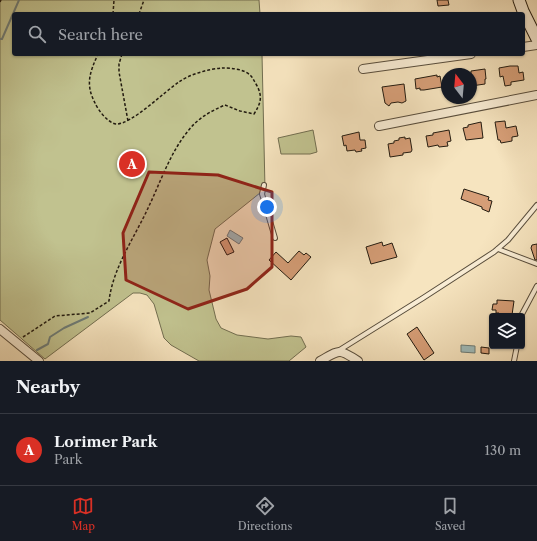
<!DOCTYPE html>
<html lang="en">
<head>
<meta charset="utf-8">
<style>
  body { margin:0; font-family:"Libre Caslon Text",serif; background:#242831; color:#f1f3f6 }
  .controls { position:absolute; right:12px; bottom:12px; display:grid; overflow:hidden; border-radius:4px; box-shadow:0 1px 3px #0004 }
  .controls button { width:36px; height:36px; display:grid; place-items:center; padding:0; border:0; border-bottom:1px solid #363941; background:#171b24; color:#f1f3f6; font:20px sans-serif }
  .compass { position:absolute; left:441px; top:68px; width:36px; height:36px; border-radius:50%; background:#171b24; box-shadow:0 1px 3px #0004; rotate:344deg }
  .you { position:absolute; left:267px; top:207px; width:14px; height:14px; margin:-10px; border:3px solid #fff; border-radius:50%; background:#1a73e8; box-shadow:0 0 0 6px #1a73e833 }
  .badge { display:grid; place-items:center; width:26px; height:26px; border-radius:50%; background:#d93025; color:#fff; font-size:13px; font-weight:700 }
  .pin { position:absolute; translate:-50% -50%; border:2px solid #fff; box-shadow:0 1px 4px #0006 }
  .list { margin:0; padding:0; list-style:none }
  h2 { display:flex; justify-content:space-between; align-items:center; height:52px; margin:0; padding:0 16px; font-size:17px }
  h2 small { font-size:13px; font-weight:400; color:#9ea1a6 }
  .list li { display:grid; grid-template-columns:26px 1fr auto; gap:12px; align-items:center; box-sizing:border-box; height:72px; padding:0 16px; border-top:1px solid #363941 }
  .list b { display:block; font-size:15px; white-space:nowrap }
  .list p { margin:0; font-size:13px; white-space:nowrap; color:#9ea1a6 }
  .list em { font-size:13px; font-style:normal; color:#9ea1a6 }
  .icon { flex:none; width:22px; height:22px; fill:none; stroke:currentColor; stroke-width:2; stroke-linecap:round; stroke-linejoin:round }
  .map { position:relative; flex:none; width:537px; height:361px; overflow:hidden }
  .search { position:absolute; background:#171b24; box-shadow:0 1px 3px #0004; left:12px; right:12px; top:12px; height:44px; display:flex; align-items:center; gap:10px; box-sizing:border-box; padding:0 14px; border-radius:4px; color:#9ea1a6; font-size:15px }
  .sheet { height:124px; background:#171b24 }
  nav { display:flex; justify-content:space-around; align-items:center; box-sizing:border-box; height:56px; border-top:1px solid #363941; background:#171b24; font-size:11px; color:#9ea1a6 }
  nav a { display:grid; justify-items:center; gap:2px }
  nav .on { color:#d93025 }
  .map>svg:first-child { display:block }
</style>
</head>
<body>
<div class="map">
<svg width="537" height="361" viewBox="0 0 537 361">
  <rect width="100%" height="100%" fill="#f6e4bf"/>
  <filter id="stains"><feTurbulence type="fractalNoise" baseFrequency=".005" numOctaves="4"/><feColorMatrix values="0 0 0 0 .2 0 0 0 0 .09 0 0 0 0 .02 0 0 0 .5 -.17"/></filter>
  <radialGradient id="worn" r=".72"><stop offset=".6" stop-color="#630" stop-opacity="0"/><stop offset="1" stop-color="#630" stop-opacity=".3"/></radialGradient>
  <g fill="#c1c28f" stroke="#726e50">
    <path d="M0,0H259L260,14H14V54H262L265,189L215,229L207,260L210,276L209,290L216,319L221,328L237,335L268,339L291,336L301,337L306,347L289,361H199L171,345L164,338L154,304L147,295L140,293H133L45,359L0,320Z"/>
    <path d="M313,130L317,152L310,154H281L278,138Z"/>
  </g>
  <g fill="#a0bcbb" stroke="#6e7c77">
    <path d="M230,230L243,238L239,244L227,236Z"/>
    <path d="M461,345L475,346V353L461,352Z"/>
  </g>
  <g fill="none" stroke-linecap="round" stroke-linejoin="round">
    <g stroke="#6e7c77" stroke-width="2">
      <path d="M0,39H2L19,0"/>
      <path d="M37,350L48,344L50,337L64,328L88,317"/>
    </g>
  </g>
  <g fill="#d69e77" stroke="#231b10">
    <path d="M437,0H448L449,5L438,6Z"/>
    <path d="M510,66H518L519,73L523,72L524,80L511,82V85L505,86L503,76L500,77L499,68Z"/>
    <path d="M485,69L486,79H485V84L471,86V71Z"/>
    <path d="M437,75V77L440,76L442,87L424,90H420V88L416,89L415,79Z"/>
    <path d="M404,84L406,101L402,103L398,102L391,103L389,106L385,103L382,87Z"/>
    <path d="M505,121L506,128L516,126L518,136L512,137V141L501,143L500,140H498L495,122Z"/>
    <path d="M481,122L483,138L466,140L463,128L468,127V125Z"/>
    <path d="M449,130L451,141L447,142L448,146L439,147L438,145L428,147L426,136L433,135V133Z"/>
    <path d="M359,132L360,140H365L366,148L361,149L362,151L356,152L355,150L347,151L346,145L344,146L342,136Z"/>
    <path d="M405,137V139L410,138L412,150L411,152L403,153V155L390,157L388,144L394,143V141L399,140V138Z"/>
    <path d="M464,189L489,197L488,200L492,201L489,212L482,209V207L461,199Z"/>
    <path d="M227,238L234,252L227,255L220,242Z"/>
    <path d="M382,242L383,246L392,243L397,257L371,264L366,247Z"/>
    <path d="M537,244V260H535L531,248L532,245Z"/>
    <path d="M299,251L304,255L306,253L311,257L291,280L269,260L276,252L288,263Z"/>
    <path d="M497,300L514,301L512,315L499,314V313H496V310H492L493,304H497Z"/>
    <path d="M417,327L434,353L424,360L407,334Z"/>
    <path d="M481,347L489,348V354L481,353Z"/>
  </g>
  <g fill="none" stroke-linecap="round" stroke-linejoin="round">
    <g stroke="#584d3c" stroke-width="6">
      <g id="lane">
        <path d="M264,185L262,194L275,238"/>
        <path d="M498,249L537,264"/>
        <path d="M521,316L537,286"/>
        <path d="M338,351L423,298L494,252L508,240L537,205"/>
        <path d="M514,361L517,346"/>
      </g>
    </g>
    <g stroke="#584d3c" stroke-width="10">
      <g id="street">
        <path d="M523,47L537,45"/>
        <path d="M363,69L471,54"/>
        <path d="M379,126L537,95"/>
        <path d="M0,329L39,361"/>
        <path d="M320,361C340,350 338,348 358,361"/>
      </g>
    </g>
    <g stroke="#231b10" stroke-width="13">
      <path id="secondary" d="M519,0L523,11L537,39"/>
    </g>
    <g stroke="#231b10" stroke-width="1.5" stroke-dasharray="3 2" stroke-linecap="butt">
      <path d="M0,2L1,0"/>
      <path d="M113,14L114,0"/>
      <path d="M139,14L144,0"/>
      <path d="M122,54L119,64V72L128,121"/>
      <path d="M23,337L55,316L90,313L109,301C113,267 135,237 149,206C161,181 170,153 188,131C198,118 211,111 225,105L240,111L254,114C261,103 263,96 256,84C254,81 253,78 251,76C245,69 231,68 222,68C209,69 190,74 179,82C165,91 131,125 116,124C108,123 98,110 95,103C85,84 90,72 98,54"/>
    </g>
    <use href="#lane" stroke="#f9edd5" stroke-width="4"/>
    <use href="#street" stroke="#f9edd5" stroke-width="8"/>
    <use href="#secondary" stroke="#f9edd5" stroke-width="11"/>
  </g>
  <path fill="#8f2418" fill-opacity="0.2" stroke="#8f2418" stroke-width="3" stroke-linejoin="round" d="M149,172L218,175L272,192V267L247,289L188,309L126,280L123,233Z"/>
  <rect width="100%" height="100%" filter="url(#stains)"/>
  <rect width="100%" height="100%" fill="url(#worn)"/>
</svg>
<div class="controls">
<button><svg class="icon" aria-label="layers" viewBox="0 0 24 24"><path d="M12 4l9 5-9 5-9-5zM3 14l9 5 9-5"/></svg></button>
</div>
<svg class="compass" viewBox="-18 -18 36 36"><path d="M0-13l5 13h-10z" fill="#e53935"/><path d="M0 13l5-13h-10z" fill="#9ea1a6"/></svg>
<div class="you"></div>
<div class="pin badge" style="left:132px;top:164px">A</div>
<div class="search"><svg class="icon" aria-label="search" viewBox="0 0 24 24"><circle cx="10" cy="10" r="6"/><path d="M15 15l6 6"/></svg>Search here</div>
</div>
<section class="sheet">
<h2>Nearby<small></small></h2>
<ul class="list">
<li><span class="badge">A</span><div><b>Lorimer Park</b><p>Park</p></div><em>130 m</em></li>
</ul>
</section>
<nav>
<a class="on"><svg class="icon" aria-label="map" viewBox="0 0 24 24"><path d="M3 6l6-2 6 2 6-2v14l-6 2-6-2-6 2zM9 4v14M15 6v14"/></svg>Map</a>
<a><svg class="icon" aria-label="directions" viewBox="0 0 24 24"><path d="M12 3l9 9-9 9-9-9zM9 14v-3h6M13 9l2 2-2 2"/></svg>Directions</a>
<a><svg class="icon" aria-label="saved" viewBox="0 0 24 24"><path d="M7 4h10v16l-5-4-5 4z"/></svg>Saved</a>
</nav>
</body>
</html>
